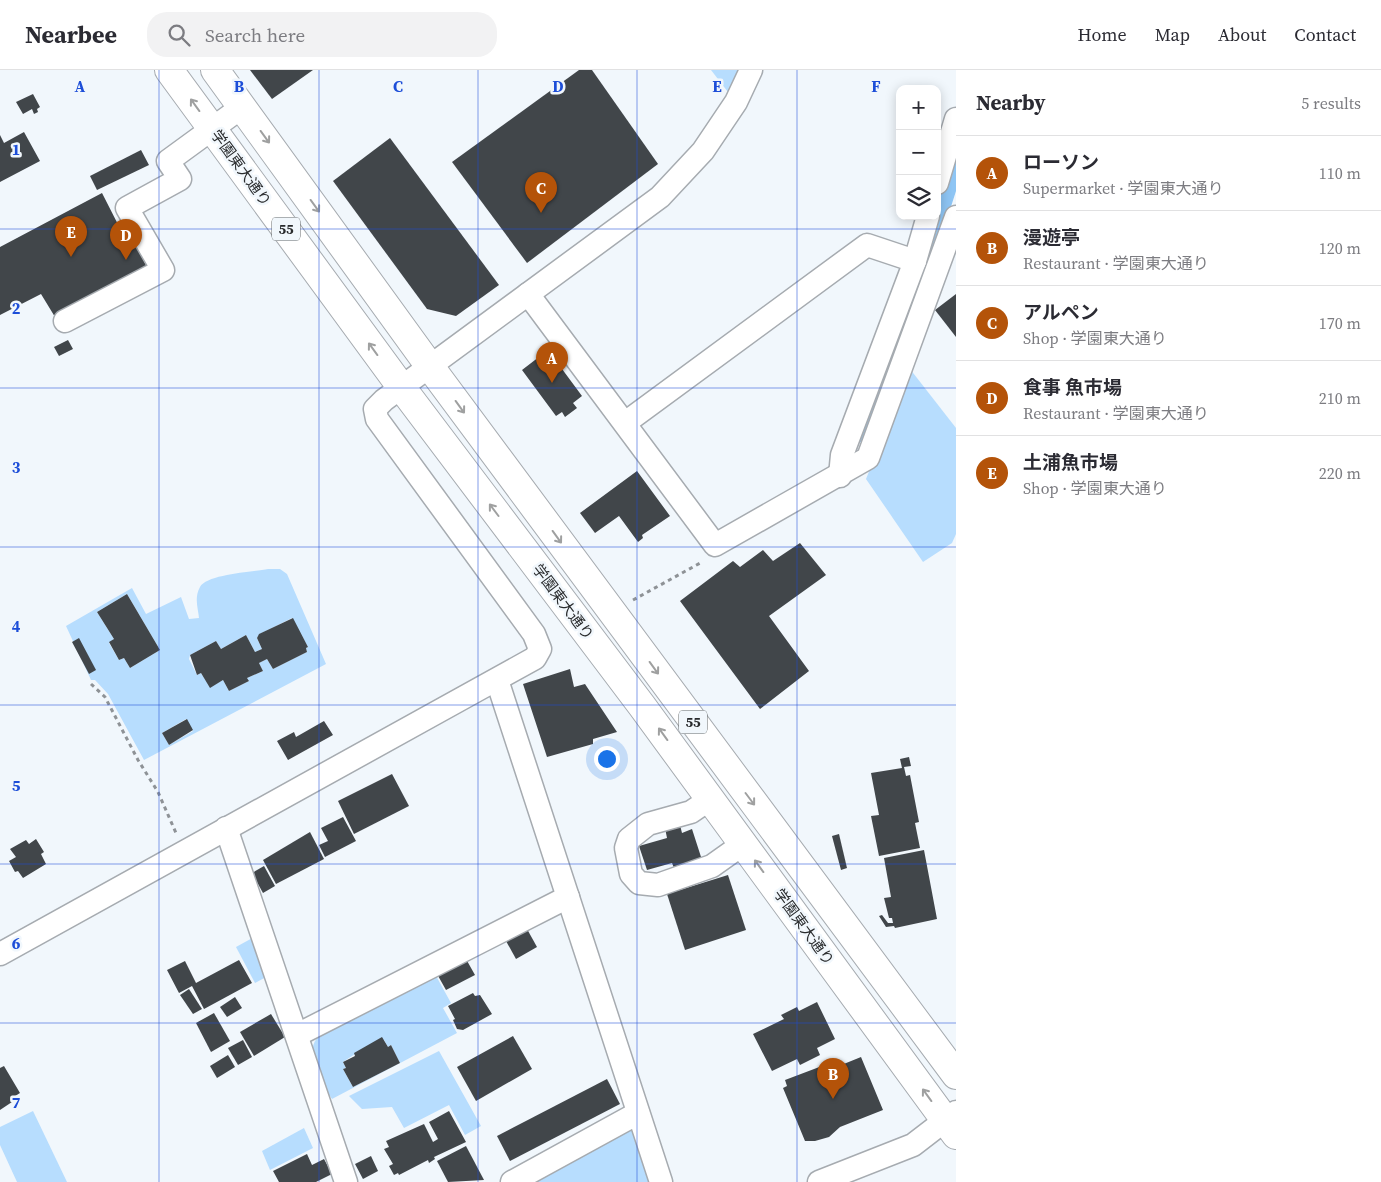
<!DOCTYPE html>
<html lang="en">
<head>
<meta charset="utf-8">
<style>
  body { margin:0; font-family:"Source Serif 4","Noto Sans JP",serif; background:#f2f2f3; color:#2b2b33 }
  .controls { position:absolute; right:15px; top:15px; display:grid; overflow:hidden; border-radius:10px; box-shadow:0 2px 12px #0003 }
  .controls button { width:45px; height:45px; display:grid; place-items:center; padding:0; border:0; border-bottom:1px solid #e1e1e2; background:#fff; color:#2b2b33; font:25px sans-serif }
  .you { position:absolute; left:606px; top:688px; width:18px; height:18px; margin:-12px; border:4px solid #fff; border-radius:50%; background:#1a73e8; box-shadow:0 0 0 8px #1a73e833 }
  .badge { display:grid; place-items:center; width:32px; height:32px; border-radius:50%; background:#b45309; color:#fff; font-size:16px; font-weight:700 }
  .pin { position:absolute; translate:-50% -41px; filter:drop-shadow(0 1px 2px #0008) }
  .pin::after { content:''; position:absolute; top:26px; width:18px; height:15px; background:inherit; clip-path:polygon(0 0,100% 0,50% 100%) }
  .list { margin:0; padding:0; list-style:none }
  h2 { display:flex; justify-content:space-between; align-items:center; height:65px; margin:0; padding:0 20px; font-size:21px }
  h2 small { font-size:16px; font-weight:400; color:#7c7c81 }
  .list li { display:grid; grid-template-columns:32px 1fr auto; gap:15px; align-items:center; box-sizing:border-box; height:75px; padding:0 20px; border-top:1px solid #e1e1e2 }
  .list b { display:block; font-size:19px; white-space:nowrap }
  .list p { margin:0; font-size:16px; white-space:nowrap; color:#7c7c81 }
  .list em { font-size:16px; font-style:normal; color:#7c7c81 }
  .icon { flex:none; width:28px; height:28px; fill:none; stroke:currentColor; stroke-width:2; stroke-linecap:round; stroke-linejoin:round }
  .map { position:relative; flex:none; width:956px; height:1112px; overflow:hidden }
  header { display:flex; align-items:center; gap:30px; box-sizing:border-box; height:70px; padding:0 25px; background:#fff; border-bottom:1px solid #e1e1e2 }
  header strong { font-size:24px }
  nav { display:flex; gap:28px; margin-inline-start:auto; font-size:18px }
  .search { width:350px; height:45px; background:#f2f2f3; display:flex; align-items:center; gap:12px; box-sizing:border-box; padding:0 18px; border-radius:20px; color:#7c7c81; font-size:19px }
  main { display:flex }
  aside { flex:1; background:#fff }
  .map>svg:first-child { display:block }
</style>
</head>
<body>
<header>
<strong>Nearbee</strong>
<div class="search"><svg class="icon" aria-label="search" viewBox="0 0 24 24"><circle cx="10" cy="10" r="6"/><path d="M15 15l6 6"/></svg>Search here</div>
<nav><a>Home</a><a>Map</a><a>About</a><a>Contact</a></nav>
</header>
<main>
<div class="map">
<svg width="956" height="1112" viewBox="0 0 956 1112">
  <rect width="100%" height="100%" fill="#f1f7fc"/>
  <g fill="#b7ddfe" fill-rule="evenodd">
    <path d="M711,0H741L731,26Z"/>
    <path d="M910,299L956,358V464L952,473L923,492L866,409Z"/>
    <path d="M268,499H280L287,504L326,594L144,690L108,624L95,610H91L66,556L132,518L146,544L181,527L189,549L199,548C198,538 194,528 200,517C207,504 254,502 268,499ZM127,524L160,580L130,598L124,588L119,590L109,573L114,569L97,542ZM292,548L308,577L306,578L307,582L273,599L267,589L259,593L263,601L247,608L249,611L229,621L223,610L210,617L201,603L197,605L189,589L190,585L216,571L221,579L246,565L255,582L262,579L257,568L260,564ZM186,649L193,661L169,675L162,663Z"/>
    <path d="M256,866L268,906L255,913L236,877Z"/>
    <path d="M435,904L451,933L443,938L457,963L332,1029C321,1012 303,987 317,968ZM384,970L388,977L391,975L400,993L353,1017L343,999L346,998L343,992L367,976L369,978Z"/>
    <path d="M439,981L481,1056L465,1065L449,1035L404,1058L392,1037L362,1039L349,1026Z"/>
    <path d="M33,1041L67,1112H17L0,1075V1057Z"/>
    <path d="M627,1057L635,1061L651,1112H530Z"/>
    <path d="M304,1058L313,1078L270,1100L262,1081Z"/>
  </g>
  <path fill="#8ec5f4" d="M956,79V121L948,146L865,373L856,371L937,146V135Z"/>
  <g fill="#41464a">
    <path d="M250,0H313L272,29Z"/>
    <path d="M579,0H592L658,94L527,193L452,92Z"/>
    <path d="M33,24L40,37L37,39L38,42L34,44L32,39L23,44L16,32Z"/>
    <path d="M24,62L40,91L0,112V65L4,73Z"/>
    <path d="M390,68L499,215L456,246L427,239L333,111Z"/>
    <path d="M141,80L149,95L97,120L90,106Z"/>
    <path d="M102,123L129,176L135,174L147,197L141,203L55,247L41,224L0,245V177Z"/>
    <path d="M956,224V267L935,240Z"/>
    <path d="M68,270L73,279L59,286L54,277Z"/>
    <path d="M548,280L582,326L573,333L577,338L565,347L562,342L556,346L522,300Z"/>
    <path d="M637,401L670,446L642,465L643,468L638,472L619,446L595,463L580,443Z"/>
    <path d="M800,473L826,505L769,546L809,601L760,639L680,531L733,491L740,497L763,480L773,491Z"/>
    <path d="M127,524L160,580L130,598L124,588L119,590L109,572L114,569L97,542Z"/>
    <path d="M293,548L308,577L306,578L307,582L273,599L267,589L259,593L263,601L247,608L249,611L229,621L223,610L210,618L201,603L197,605L190,585L216,571L221,579L246,565L255,582L262,579L257,568L259,564Z"/>
    <path d="M79,568L96,600L89,604L72,572Z"/>
    <path d="M570,599L574,617L585,614L617,662L593,669V674L547,687L523,614Z"/>
    <path d="M187,649L193,660L169,675L162,663Z"/>
    <path d="M324,651L333,665L288,690L277,671L294,662L296,667Z"/>
    <path d="M909,687L911,696L904,697L906,706L910,705L919,752L915,753L920,778L879,786L871,746L879,745L871,703L902,698L900,689Z"/>
    <path d="M392,704L409,736L354,764L338,731Z"/>
    <path d="M343,747L356,771L325,787L319,775L328,771L321,758Z"/>
    <path d="M680,755L682,763L692,759L702,790L674,798L672,793L647,800L639,776L667,768L665,758Z"/>
    <path d="M310,762L324,789L276,814L263,790Z"/>
    <path d="M839,764L847,798L841,800L832,766Z"/>
    <path d="M36,769L44,782L41,784L46,794L23,808L18,801L15,802L9,791L16,787L10,779L26,770L29,774Z"/>
    <path d="M924,780L937,849L895,858L894,856L886,857L879,846L882,845L888,853H893L892,848H889L884,828L891,827L884,788Z"/>
    <path d="M264,796L275,816L263,823L252,803Z"/>
    <path d="M728,805L746,860L685,880L667,824Z"/>
    <path d="M527,859L537,877L516,889L506,871Z"/>
    <path d="M466,889L475,905L446,920L437,904Z"/>
    <path d="M239,890L252,913L204,939L192,916L179,923L167,900L185,891L196,913Z"/>
    <path d="M189,919L202,939L193,944L180,925Z"/>
    <path d="M473,923L475,926L480,925L492,944L463,960L457,959L453,950L455,949L448,936Z"/>
    <path d="M235,927L242,938L227,947L220,937Z"/>
    <path d="M817,932L835,969L817,978L820,985L800,995L797,989L772,1001L753,964L784,949L781,945L797,937L799,941Z"/>
    <path d="M214,943L230,971L211,982L196,953Z"/>
    <path d="M271,944L285,967L254,986L240,962Z"/>
    <path d="M513,966L532,999L476,1031L457,997Z"/>
    <path d="M382,967L388,977L391,975L400,993L353,1017L343,999L346,998L343,992L355,986L354,983Z"/>
    <path d="M243,970L252,987L238,995L228,978Z"/>
    <path d="M228,985L235,997L217,1008L210,996Z"/>
    <path d="M861,987L883,1040L840,1057L829,1067L815,1071H805L783,1018L787,1016L785,1010L822,996L824,1002Z"/>
    <path d="M4,996L20,1023L12,1028V1032L0,1040V998Z"/>
    <path d="M607,1009L620,1034L510,1091L497,1066Z"/>
    <path d="M449,1041L466,1072L434,1087L435,1089L429,1093L428,1090L399,1105L398,1103L394,1105L389,1096L393,1094L384,1079L389,1077L386,1071L424,1054L433,1072L438,1069L429,1052Z"/>
    <path d="M466,1076L484,1110L448,1112L437,1091Z"/>
    <path d="M307,1084L312,1095L324,1089L332,1104L316,1112H279L273,1101Z"/>
    <path d="M371,1086L378,1101L363,1109L355,1094Z"/>
  </g>
  <g fill="none" stroke-linecap="round" stroke-linejoin="round">
    <g stroke="#a6abb0" stroke-width="25">
      <g id="minor">
        <path d="M937,113L956,49"/>
        <path d="M528,224L715,475L868,388L956,147"/>
        <path d="M65,251L163,200L127,138L180,109L168,91L242,37"/>
        <path d="M625,353L867,175L915,191"/>
        <path d="M840,406L842,385L915,191L928,146"/>
        <path d="M497,610L661,1112"/>
        <path d="M710,729L691,742L648,754L629,769L626,778L631,804L639,813L658,815L712,796L743,774"/>
        <path d="M226,758L346,1112"/>
        <path d="M0,884L535,588L540,579L534,564L377,349L375,339L384,330L660,127L703,81L736,32L751,0"/>
        <path d="M297,965L568,827"/>
        <path d="M512,1112L638,1043"/>
        <path d="M819,1112L913,1075L956,1042"/>
      </g>
    </g>
    <g stroke="#a6abb0" stroke-width="30">
      <g id="major">
        <path d="M169,0L402,318L642,636L956,1065"/>
        <path d="M215,0L431,298L956,1005"/>
      </g>
    </g>
    <g stroke="#8e9296" stroke-width="3" stroke-dasharray="4 4" stroke-linecap="butt">
      <path d="M633,530L702,492"/>
      <path d="M91,614L105,627L138,690L158,722L176,763"/>
    </g>
    <use href="#minor" stroke="#fff" stroke-width="22"/>
    <use href="#major" stroke="#fff" stroke-width="28"/>
  </g>
  <defs><path id="oneway-shaft" d="M-6 0H5M1.5-3L5.5 0L1.5 3" fill="none" stroke-width="1.6" stroke-linecap="round" stroke-linejoin="round" transform="scale(1.25)"/></defs>
  <g stroke="#9fa0a0">
    <use href="#oneway-shaft" transform="translate(195 35) rotate(-126)"/>
    <use href="#oneway-shaft" transform="translate(265 67) rotate(54)"/>
    <use href="#oneway-shaft" transform="translate(315 136) rotate(54)"/>
    <use href="#oneway-shaft" transform="translate(373 279) rotate(-126)"/>
    <use href="#oneway-shaft" transform="translate(460 337) rotate(54)"/>
    <use href="#oneway-shaft" transform="translate(494 440) rotate(-127)"/>
    <use href="#oneway-shaft" transform="translate(557 467) rotate(54)"/>
    <use href="#oneway-shaft" transform="translate(654 598) rotate(54)"/>
    <use href="#oneway-shaft" transform="translate(663 664) rotate(-126)"/>
    <use href="#oneway-shaft" transform="translate(750 729) rotate(53)"/>
    <use href="#oneway-shaft" transform="translate(759 796) rotate(-126)"/>
    <use href="#oneway-shaft" transform="translate(927 1025) rotate(-126)"/>
  </g>
  <path fill="none" stroke="#1d4ed8" stroke-width="1" stroke-opacity="0.55" d="M159,0V1112M319,0V1112M478,0V1112M637,0V1112M797,0V1112M0,159H956M0,318H956M0,477H956M0,635H956M0,794H956M0,953H956"/>
  <g text-anchor="middle" stroke-width="5" stroke-linejoin="round" paint-order="stroke">
    <g fill="#f1f7fc" stroke="#65686b" stroke-width="1">
      <rect x="272" y="147.5" width="28" height="23" rx="4"/>
      <rect x="679" y="640.5" width="28" height="23" rx="4"/>
    </g>
    <g font-size="14" font-weight="bold" fill="#292b2d">
      <text x="286" y="164">55</text>
      <text x="693" y="657">55</text>
    </g>
    <g font-size="15" fill="#292b2d" stroke="#f1f7fc">
      <text transform="translate(241 98) rotate(54)" y="5">学園東大通り</text>
      <text transform="translate(563 532) rotate(53)" y="5">学園東大通り</text>
      <text transform="translate(804 857) rotate(54)" y="5">学園東大通り</text>
    </g>
  </g>
  <g font-size="16" text-anchor="middle" font-weight="bold" fill="#1d4ed8" stroke="#f1f7fc" stroke-width="5" stroke-linejoin="round" paint-order="stroke">
    <text x="80" y="22">A</text>
    <text x="239" y="22">B</text>
    <text x="398" y="22">C</text>
    <text x="558" y="22">D</text>
    <text x="717" y="22">E</text>
    <text x="876" y="22">F</text>
    <text x="16" y="85">1</text>
    <text x="16" y="244">2</text>
    <text x="16" y="403">3</text>
    <text x="16" y="562">4</text>
    <text x="16" y="721">5</text>
    <text x="16" y="879">6</text>
    <text x="16" y="1038">7</text>
  </g>
</svg>
<div class="controls">
<button>+</button>
<button>−</button>
<button><svg class="icon" aria-label="layers" viewBox="0 0 24 24"><path d="M12 4l9 5-9 5-9-5zM3 14l9 5 9-5"/></svg></button>
</div>
<div class="you"></div>
<div class="pin badge" style="left:552px;top:313px">A</div>
<div class="pin badge" style="left:833px;top:1029px">B</div>
<div class="pin badge" style="left:541px;top:143px">C</div>
<div class="pin badge" style="left:126px;top:190px">D</div>
<div class="pin badge" style="left:71px;top:187px">E</div>
</div>
<aside>
<h2>Nearby<small>5 results</small></h2>
<ul class="list">
<li><span class="badge">A</span><div><b>ローソン</b><p>Supermarket · 学園東大通り</p></div><em>110 m</em></li>
<li><span class="badge">B</span><div><b>漫遊亭</b><p>Restaurant · 学園東大通り</p></div><em>120 m</em></li>
<li><span class="badge">C</span><div><b>アルペン</b><p>Shop · 学園東大通り</p></div><em>170 m</em></li>
<li><span class="badge">D</span><div><b>食事 魚市場</b><p>Restaurant · 学園東大通り</p></div><em>210 m</em></li>
<li><span class="badge">E</span><div><b>土浦魚市場</b><p>Shop · 学園東大通り</p></div><em>220 m</em></li>
</ul>
</aside>
</main>
</body>
</html>
